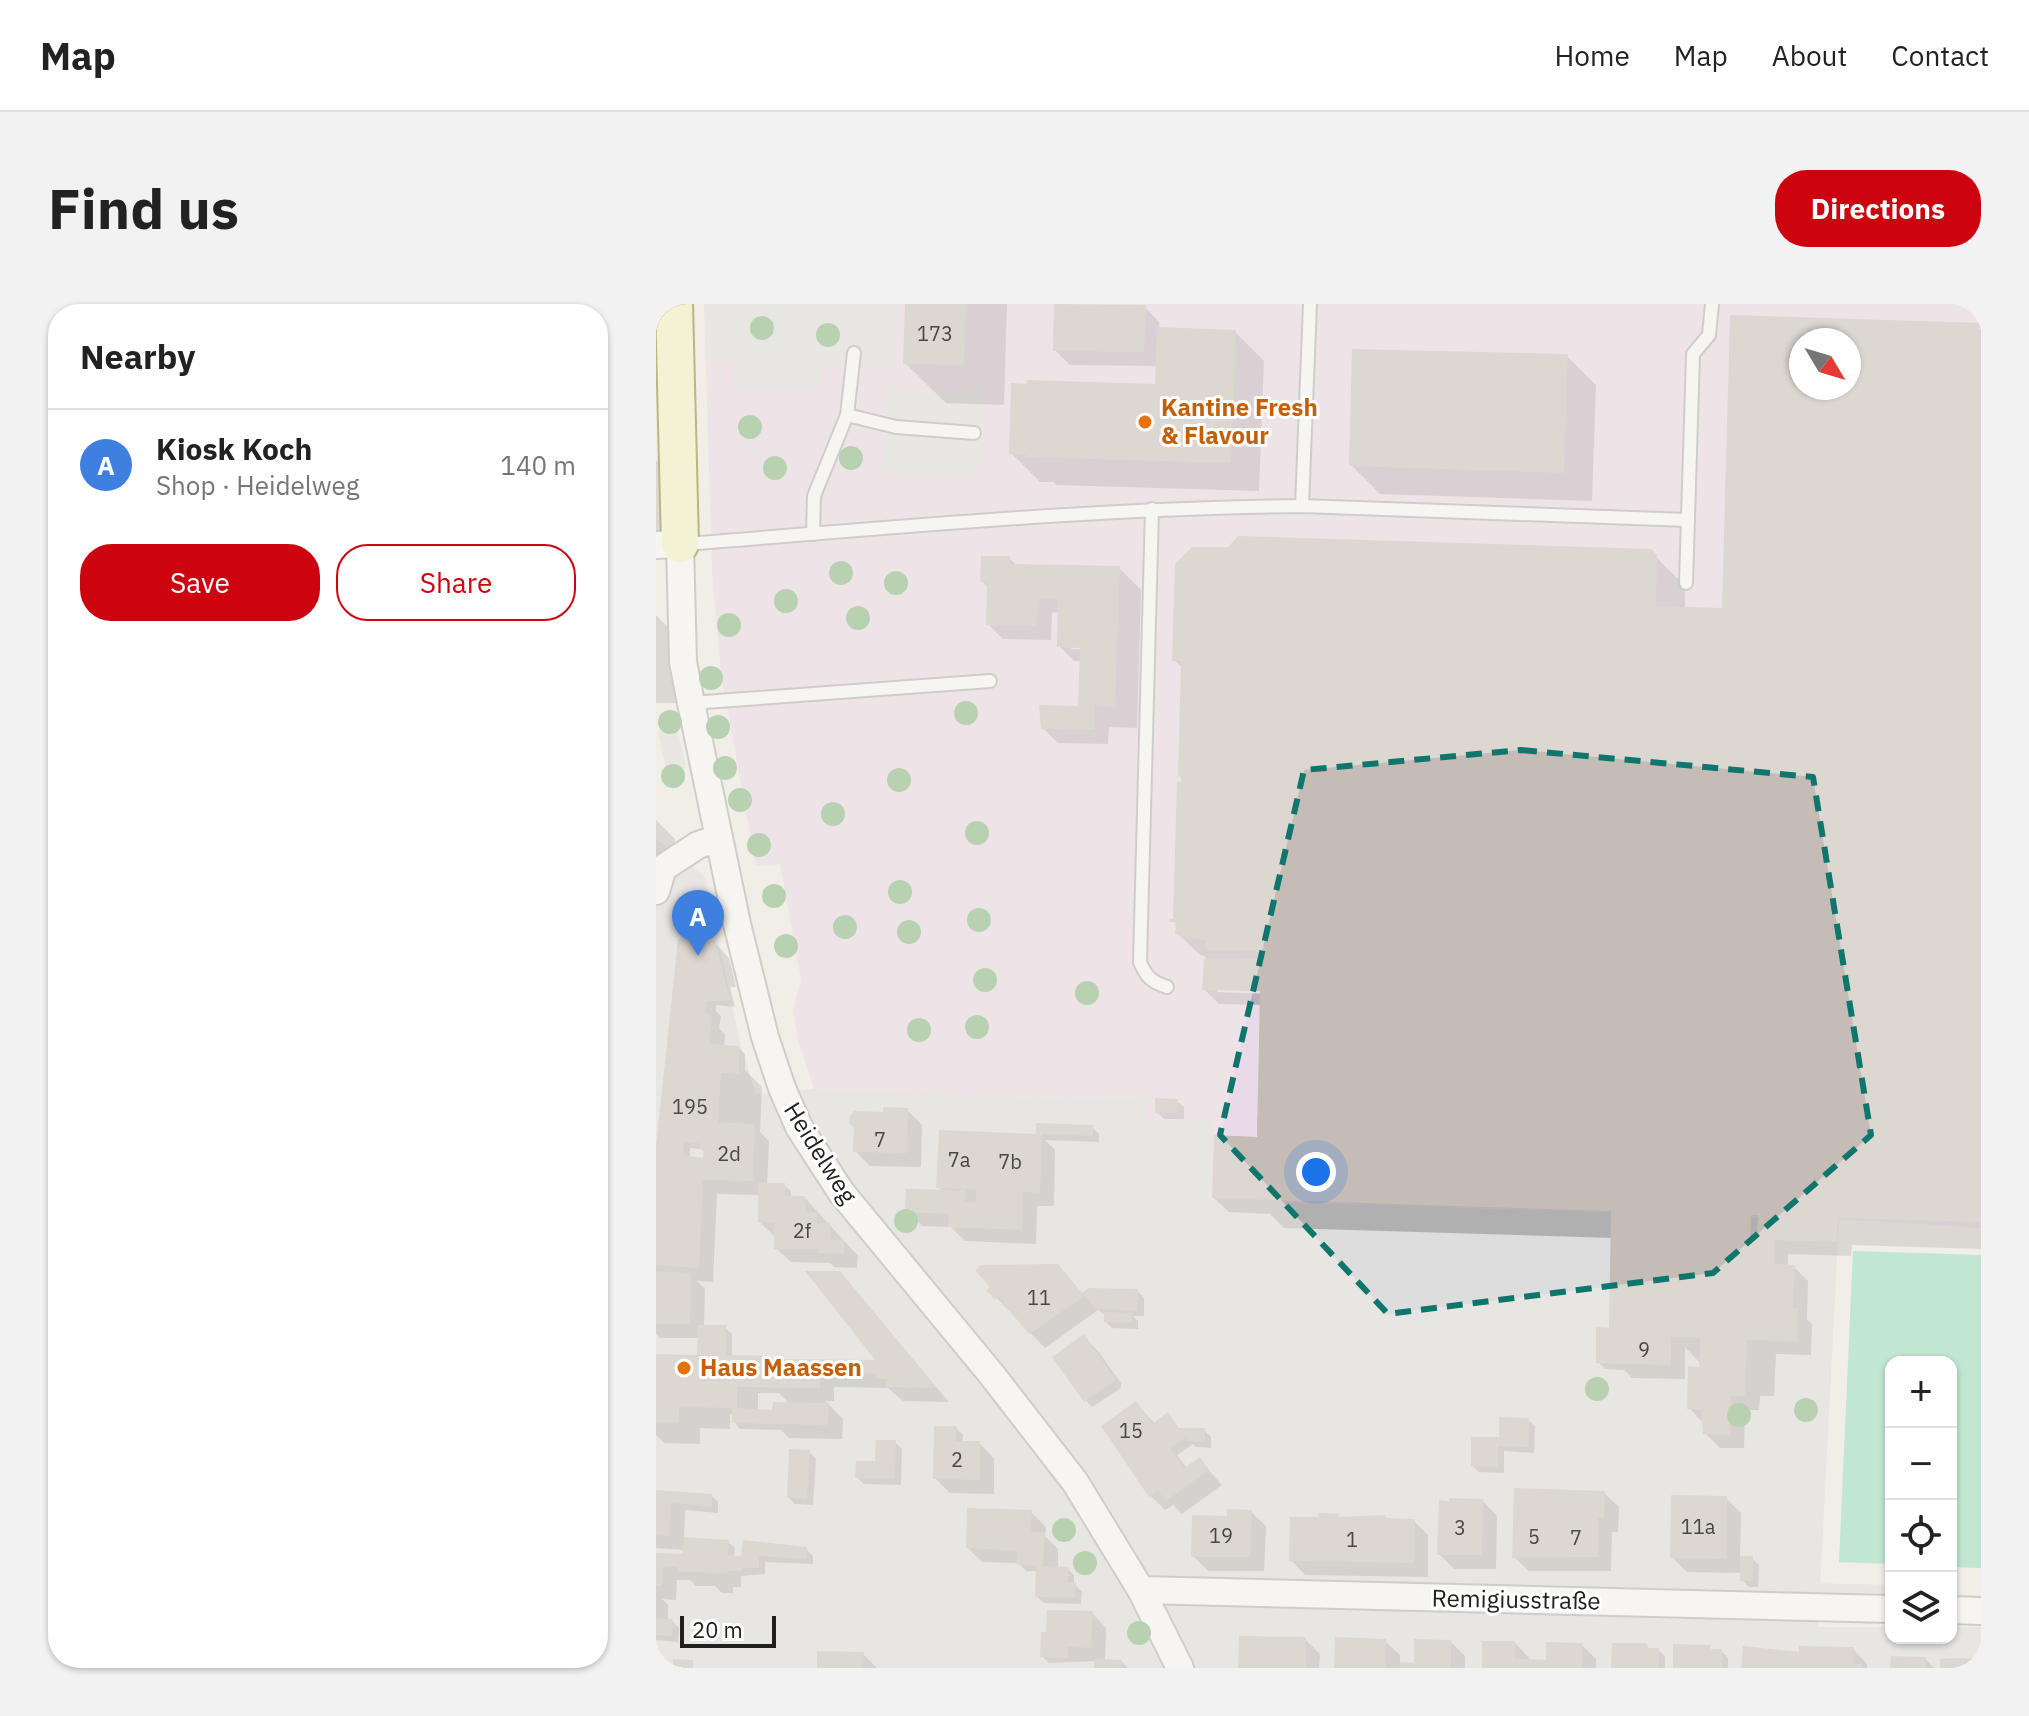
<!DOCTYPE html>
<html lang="en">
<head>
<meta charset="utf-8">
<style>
  body { margin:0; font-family:"IBM Plex Sans",sans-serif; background:#f2f2f2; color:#222 }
  .controls { position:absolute; right:24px; bottom:24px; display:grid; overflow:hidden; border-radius:16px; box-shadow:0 2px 6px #0004 }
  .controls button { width:72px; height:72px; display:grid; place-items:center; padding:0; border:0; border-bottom:2px solid #e0e0e0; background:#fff; color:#222; font:40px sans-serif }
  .compass { position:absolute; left:1133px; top:24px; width:72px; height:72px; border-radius:50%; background:#fff; box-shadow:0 2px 6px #0004; rotate:128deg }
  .scale { position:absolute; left:24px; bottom:20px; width:96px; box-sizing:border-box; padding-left:8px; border:4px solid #202020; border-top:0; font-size:22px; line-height:28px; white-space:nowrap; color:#202020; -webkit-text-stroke:6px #fff; paint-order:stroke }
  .you { position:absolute; left:660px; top:868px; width:28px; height:28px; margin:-20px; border:6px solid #fff; border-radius:50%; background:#1a73e8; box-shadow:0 0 0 12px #1a73e833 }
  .badge { display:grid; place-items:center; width:52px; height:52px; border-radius:50%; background:#ce0310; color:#fff; font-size:26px; font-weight:700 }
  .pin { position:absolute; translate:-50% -66px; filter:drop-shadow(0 2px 4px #0008) }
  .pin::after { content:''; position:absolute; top:42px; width:28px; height:24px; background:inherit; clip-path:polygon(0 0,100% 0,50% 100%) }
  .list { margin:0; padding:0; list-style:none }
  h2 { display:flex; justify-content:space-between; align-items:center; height:104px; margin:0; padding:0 32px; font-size:34px }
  h2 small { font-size:26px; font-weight:400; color:#767676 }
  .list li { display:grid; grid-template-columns:52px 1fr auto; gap:24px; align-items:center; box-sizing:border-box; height:112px; padding:0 32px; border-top:2px solid #e0e0e0 }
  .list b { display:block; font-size:30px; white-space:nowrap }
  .list p { margin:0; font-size:26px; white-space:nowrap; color:#767676 }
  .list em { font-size:26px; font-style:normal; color:#767676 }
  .actions { display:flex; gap:16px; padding:24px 32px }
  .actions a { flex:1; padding:18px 0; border:2px solid #ce0310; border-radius:32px; text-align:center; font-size:28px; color:#ce0310 }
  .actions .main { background:#ce0310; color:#fff }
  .icon { flex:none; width:44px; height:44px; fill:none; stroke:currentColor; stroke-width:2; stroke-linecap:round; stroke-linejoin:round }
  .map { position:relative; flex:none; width:1325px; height:1364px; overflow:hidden; border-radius:32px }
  header { display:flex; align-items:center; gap:48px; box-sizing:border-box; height:112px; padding:0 40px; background:#fff; border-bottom:2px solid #e0e0e0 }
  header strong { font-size:38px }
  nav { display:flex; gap:44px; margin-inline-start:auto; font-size:28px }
  .intro { display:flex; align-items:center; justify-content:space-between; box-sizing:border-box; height:192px; padding:0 48px }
  h1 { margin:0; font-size:56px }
  .button { padding:20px 36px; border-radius:32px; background:#ce0310; color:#fff; font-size:28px; font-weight:700 }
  main { display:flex; gap:48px; padding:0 48px }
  aside { flex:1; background:#fff; border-radius:32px; box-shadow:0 2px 6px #0004 }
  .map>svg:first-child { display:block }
</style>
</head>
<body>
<header>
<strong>Map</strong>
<nav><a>Home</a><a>Map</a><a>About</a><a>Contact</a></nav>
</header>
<div class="intro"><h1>Find us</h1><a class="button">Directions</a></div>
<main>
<aside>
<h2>Nearby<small></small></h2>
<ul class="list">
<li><span class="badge" style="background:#3f7fe0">A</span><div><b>Kiosk Koch</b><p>Shop · Heidelweg</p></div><em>140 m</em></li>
</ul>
<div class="actions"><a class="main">Save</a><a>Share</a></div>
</aside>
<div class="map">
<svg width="1325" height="1364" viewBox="0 0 1325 1364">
  <rect width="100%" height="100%" fill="#f1ede7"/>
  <path fill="#dedddd" d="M0,535L49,573L84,738L100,790L158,785L409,794L491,793L490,816H559L554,896L1183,915L1162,1323H1235V1334H1295V1323H1325V1364H0Z"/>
  <path fill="#ead9e8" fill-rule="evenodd" d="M48,0H1325V924L1183,915L553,896L559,816H489L491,793L409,794L158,785L143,739L137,707L145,675L124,560L100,562L65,370L56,267ZM1145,36H1193V84H1145Z"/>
  <path fill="#87deb7" d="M1197,947L1325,951V1264L1295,1263V1058H1235V1260L1183,1258Z"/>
  <g fill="#e0e0e0">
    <path d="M49,0H242L240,64L165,63V86H73L75,55L50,54Z"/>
    <path d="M228,84L326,87L325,170L226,172Z"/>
    <path d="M21,424L30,464L11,468L2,428Z"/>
    <path d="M1153,1279L1235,1281V1290L1152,1288Z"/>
  </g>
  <g fill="#0003" fill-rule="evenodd">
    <path d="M251,0H351L348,101L290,99L249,59Z"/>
    <path d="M489,3L503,18V25L579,28L608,57L603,187L400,181L397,178H384L355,149L501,82L502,62L414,61L399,46Z"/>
    <path d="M1076,13L1325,21V945L1196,941L1195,952L1132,950V962L1138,963L1152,977L1151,1016L1156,1020L1155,1051L1120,1050L1118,1092H1104L1103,1106H1089L1088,1144H1064L1049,1129L1048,1120L1033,1104L1045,1060L1029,1043V1075L976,1074L968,1066L949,1065L942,1058L959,1026L957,934L628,924L614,910L573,908L558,894L601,835L606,701L563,700L548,685L550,653L544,651L521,629L519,617L527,480L524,472L527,364L518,356L994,247L1029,282V305L1068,306ZM1145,36H1193V84H1145ZM561,684L614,686V690L561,688Z"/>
    <path d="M911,52L940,81L936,197L724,190L695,161Z"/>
    <path d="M0,156L19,175L29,221L0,231Z"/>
    <path d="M353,254L361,262L463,264L485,286L481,424L453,423L452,440L402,439L387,424L427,404L425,357H418L403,342L404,309L396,308L395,336L347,335L332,320L333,284L326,277ZM415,341L433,346L415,345Z"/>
    <path d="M0,311L36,347L35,399H0Z"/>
    <path d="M0,516L19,535L15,580L0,578Z"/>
    <path d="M59,639L73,654L80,683H74L79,703L60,701V707L65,712L63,724L69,730L68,743H82L89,750V766L106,783L104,828L113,837L111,881H128L135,887V894H149L202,952L201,964L178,963L174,959L135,958L120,944L119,933L104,918V891L61,890L57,978L41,977L49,985L48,1023L69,1024L76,1030V1053L116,1057L224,1058L183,969L293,1098L247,1097L232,1084L178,1083V1097H169L187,1115L186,1135L133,1134L125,1126L84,1125L78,1118V1110H74V1125L44,1124V1140L8,1139L0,1131V1052L46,1053L43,1034H4L0,1030V868ZM34,844L45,845L50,849L46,856L34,854ZM102,1089H123L134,1100L118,1111L102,1107Z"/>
    <path d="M521,797L528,803V815H508L501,808Z"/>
    <path d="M251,806L266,821L265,863L214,862L199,847L229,810Z"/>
    <path d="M382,821L436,823L443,830V838L389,836L399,846L398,902H381L380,940L309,937L295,923L266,922L251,907L287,888L282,883L381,832Z"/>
    <path d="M401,962L427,991L482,987L488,994V1012H477L482,1017V1025L456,1024L450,1018V1011L442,1006L389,1044L333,986Z"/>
    <path d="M428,1033L442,1047L465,1079V1084L436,1103L430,1097Z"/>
    <path d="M480,1099L499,1120L524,1126H548L555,1133V1144L540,1143L537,1140L521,1151L531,1165L543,1155L566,1181L526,1210L517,1201L509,1206L495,1192Z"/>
    <path d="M872,1116L879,1122L878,1149L848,1147V1169L823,1168L817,1162L845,1135Z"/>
    <path d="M300,1124L307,1131L306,1139H323L338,1154V1190L294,1189L279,1174Z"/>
    <path d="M239,1138L246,1145L245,1181L208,1180L201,1173L221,1159Z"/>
    <path d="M153,1148L160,1155L157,1201L139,1200L133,1194Z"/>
    <path d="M0,1188L56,1192L62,1198V1209L29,1206L28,1235L72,1238L79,1244L78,1254L150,1245L157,1252V1260L109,1258V1270L85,1272V1283H77V1289H66L59,1282H40L34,1276H21L20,1296L6,1295L12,1301V1317H16L23,1324L22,1338L0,1336V1251L29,1252V1246L0,1244Z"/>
    <path d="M948,1189L963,1203L962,1228H956L955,1267H873L858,1253Z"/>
    <path d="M1070,1194L1085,1209L1084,1254H1096L1103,1261L1102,1283H1093L1086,1276V1269L1031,1268L1016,1253Z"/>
    <path d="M827,1197L841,1212L840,1265H798L783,1250Z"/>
    <path d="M375,1208L390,1223L389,1232L402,1245V1264L412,1265L418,1271V1280L426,1288L425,1300L388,1299L381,1293L382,1267H370L362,1259L326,1258L312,1244Z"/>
    <path d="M595,1208L610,1222L608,1267H552L537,1252L573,1214Z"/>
    <path d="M682,1212L686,1215L729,1213L733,1216L758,1217L772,1231V1273L649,1271L635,1256Z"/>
    <path d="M436,1309L450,1324L449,1357L466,1358L472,1364H440V1357L393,1359L386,1352Z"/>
    <path d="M649,1335L664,1350L663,1364H584Z"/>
    <path d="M729,1337L744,1351V1360L757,1361L795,1338L809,1352V1364H680Z"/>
    <path d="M859,1339L873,1354V1357L892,1358L926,1341L940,1355V1364H828Z"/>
    <path d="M990,1341L995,1346H1003L1009,1353V1364H957Z"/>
    <path d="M1053,1343L1057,1347H1066L1072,1354V1364H1019Z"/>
    <path d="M1197,1345L1211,1360V1364H1087Z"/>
    <path d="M207,1350L221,1364H163Z"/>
    <path d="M1269,1355L1278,1364H1236Z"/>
  </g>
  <g fill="#c5bcb6" fill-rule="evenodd">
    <path d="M249,0H310L308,61L247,60Z"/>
    <path d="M398,0L490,1L488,48L397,47Z"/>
    <path d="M1074,11L1325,19V918L1182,914L1181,938L1118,936V960L1139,961L1137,1004H1142L1141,1037L1091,1036L1089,1092H1075L1074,1131L1047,1130L1045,1106L1031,1105L1032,1062L1043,1063L1044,1033H1015V1061L940,1059V1023L953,1024L955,907L556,894L558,831L601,833L604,687L546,686L548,654L605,655V647L550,646V637L519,630L520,618H513V615H517L521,477L525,478V472L522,473L525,357H516L519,260L536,243H572L582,232L995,245L1001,251L1000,302L1066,304ZM1145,36H1193V84H1145ZM1095,911H1102L1101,936L1094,935Z"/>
    <path d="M501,23L580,26L575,159L369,153L370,150H353L355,79L370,80L371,76L499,80Z"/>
    <path d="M696,45L912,50L908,169L693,162Z"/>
    <path d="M325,252H354V260L464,262L459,403L439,402L438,426L385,425L383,401L422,402L424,344L401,343L402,295H382L381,322L330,321L331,278H324Z"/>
    <path d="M22,635L59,637L74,697H51L49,708L56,713L53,740L83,742V770L65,769L62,818L99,820L97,877L47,876L43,964L0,961V843ZM28,838L43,839V845H48L47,854L27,851Z"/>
    <path d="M499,794L522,795V809H499Z"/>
    <path d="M227,803L252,804L251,849L197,848L198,823L193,819L194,812L198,807L227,808Z"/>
    <path d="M380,819L437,821V832L386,830L384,889L367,888L366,926L292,923L293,910L249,908L250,885L310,886L309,898H320V886L280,884L283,826L380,830Z"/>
    <path d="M102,879H129V892H149L150,908H161V919H174V935L188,936V950L161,949L162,945H118V919H102Z"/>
    <path d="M402,960L426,989L433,984L482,985V1007L439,1005L428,992L373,1030L342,993L339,996L330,986L334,983L319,966L325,961Z"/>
    <path d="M0,967L35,969L34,1020H0Z"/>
    <path d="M149,967H184L281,1084L230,1083V1075H221L220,1070L164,1069V1084L81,1083V1104L116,1106L117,1098L173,1099L172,1121L76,1119V1104L23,1103V1119L0,1118V1050L41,1051L42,1021H70V1051L114,1052L115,1055L219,1056Z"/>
    <path d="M448,1008L476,1009V1019L448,1018Z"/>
    <path d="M428,1030L460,1076L428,1098L396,1053Z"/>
    <path d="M480,1097L496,1120L512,1108L523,1124H549V1138L531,1137L529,1134L514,1144L528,1164L544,1153L553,1166L510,1197L502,1187L493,1193L445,1122Z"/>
    <path d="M843,1113L873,1114L872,1143L842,1142V1163L815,1162V1133H843Z"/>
    <path d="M278,1122H301L300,1137H324V1176L277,1175Z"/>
    <path d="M220,1136H240L239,1175L199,1174L200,1157H219Z"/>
    <path d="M133,1145L154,1146L151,1195L131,1194Z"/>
    <path d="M858,1184L949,1187L948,1215L942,1214V1253L856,1254Z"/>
    <path d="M0,1186L56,1190V1203L15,1199L13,1232L0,1231Z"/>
    <path d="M1015,1191L1071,1192L1070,1255L1014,1254Z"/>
    <path d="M793,1194L827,1195L826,1251H781L783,1196L793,1197Z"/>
    <path d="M311,1204L376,1206L375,1228H389L387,1262L413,1263L412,1279H420L419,1294L379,1293L380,1262L361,1261L362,1247L310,1244Z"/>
    <path d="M571,1205L596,1206L594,1253H535L536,1211L571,1212Z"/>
    <path d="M663,1209L683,1210V1213L730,1211V1214L759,1215L758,1259L633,1257L634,1213H662Z"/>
    <path d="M28,1233L73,1236L72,1251L85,1252L87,1236L151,1243V1255L103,1252V1264H87L86,1267H71V1269L23,1268L21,1262L7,1263L6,1282H0V1249L27,1250Z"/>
    <path d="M1084,1252H1097L1096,1277H1084Z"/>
    <path d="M391,1306L437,1307L435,1344L412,1343V1354L384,1353L385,1328H390Z"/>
    <path d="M0,1314L17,1315L16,1332L0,1331Z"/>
    <path d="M583,1332L650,1333V1364H582Z"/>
    <path d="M679,1333L730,1335L729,1364H678Z"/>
    <path d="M758,1335L795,1336V1364H743L744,1358L758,1359Z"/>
    <path d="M826,1337H859V1355H874L890,1356V1338L926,1339V1364H826Z"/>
    <path d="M956,1339H991L992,1344H1003V1364H955Z"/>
    <path d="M1017,1340L1054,1341V1345H1066V1364H1017Z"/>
    <path d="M1087,1342L1143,1348V1342L1198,1343L1197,1360H1205V1364H1085Z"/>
    <path d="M161,1347L208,1348L207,1364H161Z"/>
    <path d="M1235,1352L1270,1353V1364H1234Z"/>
    <path d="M1298,1354L1325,1355V1364H1284V1355Z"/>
    <path d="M17,1355L37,1356V1364H17Z"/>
    <path d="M438,1355L466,1356V1364H438Z"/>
  </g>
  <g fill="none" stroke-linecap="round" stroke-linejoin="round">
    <g stroke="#a7a7a7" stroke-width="16">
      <g id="lane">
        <path d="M191,111L240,123L318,129"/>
        <path d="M646,202L654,0"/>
        <path d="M496,205L484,658C490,673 496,678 511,683"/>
        <path d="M157,230L158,192L191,111L198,49"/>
        <path d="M29,240C234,224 439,204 646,202L1032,216"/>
        <path d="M1030,279L1037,50L1053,31L1056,0"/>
        <path d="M35,399L334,377"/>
      </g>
    </g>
    <g stroke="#a7a7a7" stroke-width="30">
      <g id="street">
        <path d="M0,241L24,240L27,358L35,399L81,620L109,733L126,784L143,823L185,888L336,1071L419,1178L485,1286L524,1364"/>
        <path d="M0,587L7,564L42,541L63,534"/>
        <path d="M485,1286L1235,1305"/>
        <path d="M1295,1306L1325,1307"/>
      </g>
    </g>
    <g stroke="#737807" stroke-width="40">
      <path id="secondary" d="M18,0L24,240"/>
    </g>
    <use href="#lane" stroke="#fff" stroke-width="12"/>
    <use href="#street" stroke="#fff" stroke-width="26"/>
    <use href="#secondary" stroke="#f9f8bd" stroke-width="36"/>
  </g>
  <g fill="#74b070">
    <circle cx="106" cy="24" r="12"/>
    <circle cx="172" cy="31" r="12"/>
    <circle cx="94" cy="123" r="12"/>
    <circle cx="195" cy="154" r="12"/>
    <circle cx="119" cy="164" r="12"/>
    <circle cx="185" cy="269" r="12"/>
    <circle cx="240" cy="279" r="12"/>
    <circle cx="130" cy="297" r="12"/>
    <circle cx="202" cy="314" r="12"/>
    <circle cx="73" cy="321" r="12"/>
    <circle cx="55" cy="374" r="12"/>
    <circle cx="310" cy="409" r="12"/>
    <circle cx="14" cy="418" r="12"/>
    <circle cx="62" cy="423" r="12"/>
    <circle cx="69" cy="464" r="12"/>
    <circle cx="17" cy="472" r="12"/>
    <circle cx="243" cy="476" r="12"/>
    <circle cx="84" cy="496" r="12"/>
    <circle cx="177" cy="510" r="12"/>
    <circle cx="321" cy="529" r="12"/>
    <circle cx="103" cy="541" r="12"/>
    <circle cx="244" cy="588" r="12"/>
    <circle cx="118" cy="592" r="12"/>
    <circle cx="323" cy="616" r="12"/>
    <circle cx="189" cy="623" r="12"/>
    <circle cx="253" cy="628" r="12"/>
    <circle cx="130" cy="642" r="12"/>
    <circle cx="329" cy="676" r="12"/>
    <circle cx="431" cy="689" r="12"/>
    <circle cx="321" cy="723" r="12"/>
    <circle cx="263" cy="726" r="12"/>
    <circle cx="250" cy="917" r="12"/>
    <circle cx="941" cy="1085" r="12"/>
    <circle cx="1150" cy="1106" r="12"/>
    <circle cx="1083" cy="1111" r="12"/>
    <circle cx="408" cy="1226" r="12"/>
    <circle cx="429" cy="1259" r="12"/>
    <circle cx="483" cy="1329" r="12"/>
  </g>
  <path d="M0 0H1325V1364H0ZM865,446L1157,473L1215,831L1057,969L732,1010L564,831L648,466Z" fill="#f1ede7" fill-opacity=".55" fill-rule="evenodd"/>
  <path fill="none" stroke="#0f766e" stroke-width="6" stroke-dasharray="16 10" stroke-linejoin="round" d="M865,446L1157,473L1215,831L1057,969L732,1010L564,831L648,466Z"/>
  <g fill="#e8710a" stroke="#fff" stroke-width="3">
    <circle cx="489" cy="118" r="8"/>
    <circle cx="28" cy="1064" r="8"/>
  </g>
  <g text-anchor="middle" stroke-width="6" stroke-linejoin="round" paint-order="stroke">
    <g font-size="20" fill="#494746">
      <text x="279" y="37">173</text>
      <text x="34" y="810">195</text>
      <text x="224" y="843">7</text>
      <text x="73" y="857">2d</text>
      <text x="303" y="863">7a</text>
      <text x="354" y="865">7b</text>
      <text x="146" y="934">2f</text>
      <text x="383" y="1001">11</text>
      <text x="988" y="1053">9</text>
      <text x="475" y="1134">15</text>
      <text x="301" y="1163">2</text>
      <text x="1042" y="1230">11a</text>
      <text x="804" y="1231">3</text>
      <text x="565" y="1239">19</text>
      <text x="878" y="1240">5</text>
      <text x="920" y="1241">7</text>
      <text x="696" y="1243">1</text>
    </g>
    <g font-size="24" font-weight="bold" fill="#c56008" stroke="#fff" text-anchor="start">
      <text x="505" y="112">Kantine Fresh<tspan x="505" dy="28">&amp; Flavour</tspan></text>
      <text x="44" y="1072">Haus Maassen</text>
    </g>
    <g font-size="24" fill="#202020" stroke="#fff">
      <text transform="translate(164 849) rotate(58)" y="8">Heidelweg</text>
      <text transform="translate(860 1296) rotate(1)" y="8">Remigiusstraße</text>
    </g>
  </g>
</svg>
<div class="controls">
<button>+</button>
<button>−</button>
<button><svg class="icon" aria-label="locate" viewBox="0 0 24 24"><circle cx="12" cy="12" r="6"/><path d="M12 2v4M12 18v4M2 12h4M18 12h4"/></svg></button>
<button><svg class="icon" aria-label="layers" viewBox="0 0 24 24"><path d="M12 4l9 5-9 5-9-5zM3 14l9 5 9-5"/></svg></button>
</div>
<svg class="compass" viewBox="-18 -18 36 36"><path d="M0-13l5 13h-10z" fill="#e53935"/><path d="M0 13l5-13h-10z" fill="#767676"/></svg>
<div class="scale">20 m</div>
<div class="you"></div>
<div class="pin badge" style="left:42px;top:652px;background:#3f7fe0">A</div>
</div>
</main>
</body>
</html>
